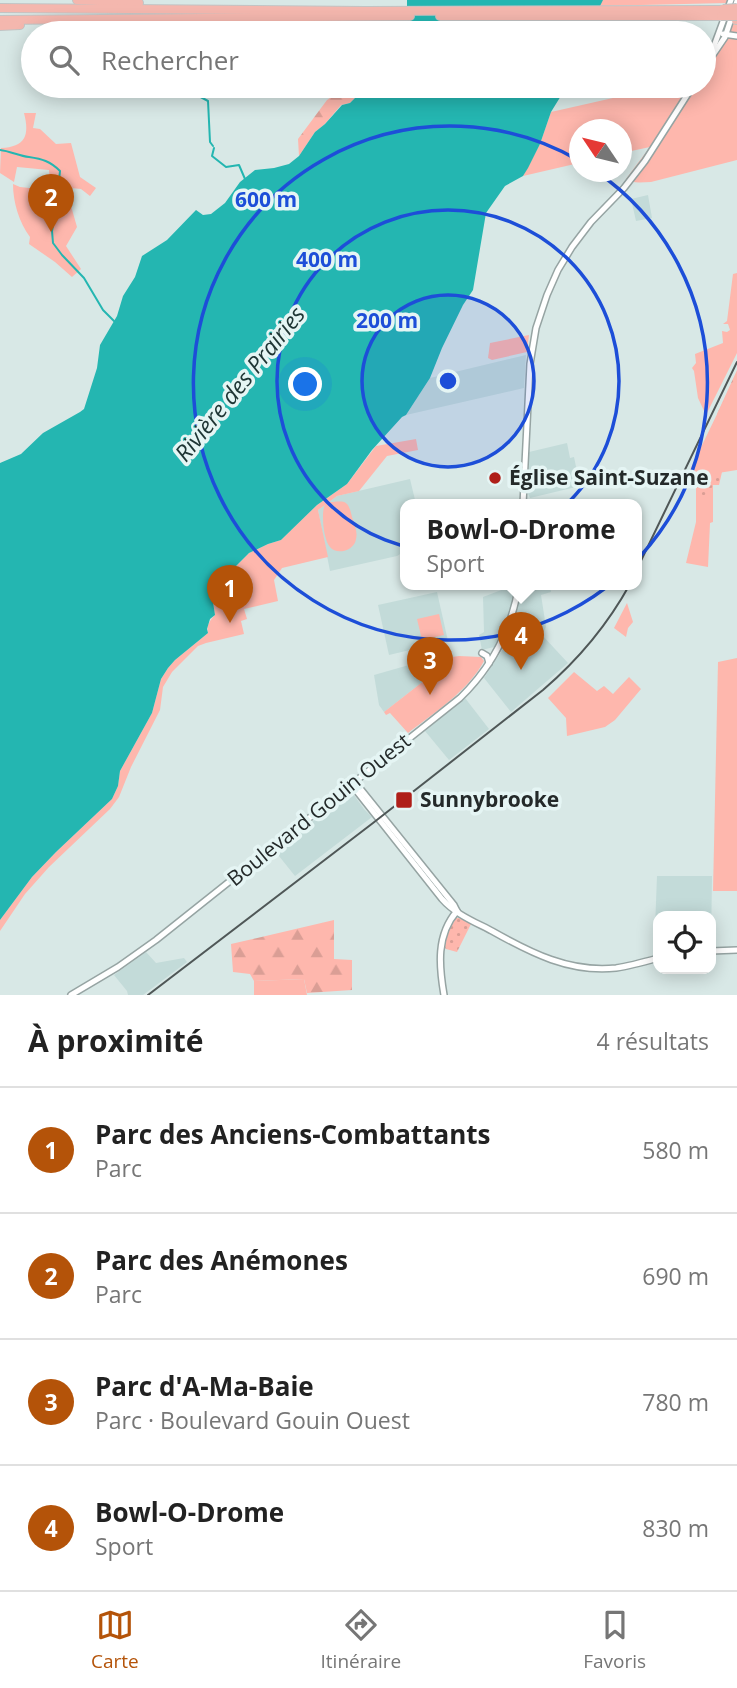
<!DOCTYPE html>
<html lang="fr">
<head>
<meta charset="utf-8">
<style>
  body { margin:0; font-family:"Open Sans",sans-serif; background:#f2f2f2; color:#222 }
  .controls { position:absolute; right:21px; bottom:21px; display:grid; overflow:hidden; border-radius:14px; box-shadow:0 4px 18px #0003 }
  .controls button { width:63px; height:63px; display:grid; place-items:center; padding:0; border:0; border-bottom:2px solid #e0e0e0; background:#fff; color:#222; font:35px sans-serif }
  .compass { position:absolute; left:569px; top:119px; width:63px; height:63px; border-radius:50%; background:#fff; box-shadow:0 4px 18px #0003; rotate:305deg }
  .you { position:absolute; left:306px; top:385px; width:24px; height:24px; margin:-18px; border:5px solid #fff; border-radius:50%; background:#1a73e8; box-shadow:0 0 0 10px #1a73e833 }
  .badge { display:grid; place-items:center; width:46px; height:46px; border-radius:50%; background:#b45309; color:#fff; font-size:23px; font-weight:700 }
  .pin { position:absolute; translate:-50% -58px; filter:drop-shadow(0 2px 4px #0008) }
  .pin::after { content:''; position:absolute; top:37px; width:24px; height:21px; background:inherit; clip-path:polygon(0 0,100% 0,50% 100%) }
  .popup { position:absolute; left:400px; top:499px; width:242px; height:91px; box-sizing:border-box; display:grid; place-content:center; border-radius:14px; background:#fff; filter:drop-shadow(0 2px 5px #0005); font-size:23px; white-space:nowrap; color:#767676 }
  .popup b { font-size:26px; color:#222 }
  .popup::after { content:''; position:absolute; left:50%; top:100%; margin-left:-14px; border:14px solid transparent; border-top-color:#fff }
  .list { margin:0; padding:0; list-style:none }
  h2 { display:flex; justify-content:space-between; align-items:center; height:91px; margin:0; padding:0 28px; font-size:30px }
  h2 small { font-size:23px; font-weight:400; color:#767676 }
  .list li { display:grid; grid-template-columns:46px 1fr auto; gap:21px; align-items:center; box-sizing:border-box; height:126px; padding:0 28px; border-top:2px solid #e0e0e0 }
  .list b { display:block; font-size:26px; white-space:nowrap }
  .list p { margin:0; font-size:23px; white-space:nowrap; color:#767676 }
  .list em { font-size:23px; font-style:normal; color:#767676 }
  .icon { flex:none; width:38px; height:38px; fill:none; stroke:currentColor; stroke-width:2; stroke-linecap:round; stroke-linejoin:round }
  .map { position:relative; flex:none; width:737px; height:995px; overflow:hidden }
  .search { position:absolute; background:#fff; box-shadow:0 4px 18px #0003; left:21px; right:21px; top:21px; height:77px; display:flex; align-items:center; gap:18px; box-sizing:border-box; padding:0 24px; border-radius:38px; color:#767676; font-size:26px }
  .sheet { height:595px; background:#fff }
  nav { display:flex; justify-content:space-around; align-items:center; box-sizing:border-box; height:98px; border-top:2px solid #e0e0e0; background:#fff; font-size:19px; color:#767676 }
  nav a { display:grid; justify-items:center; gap:4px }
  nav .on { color:#b45309 }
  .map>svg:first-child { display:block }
</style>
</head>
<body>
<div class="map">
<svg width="737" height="995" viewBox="0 0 737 995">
  <defs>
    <pattern id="grass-dots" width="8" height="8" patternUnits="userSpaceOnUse" patternTransform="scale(1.75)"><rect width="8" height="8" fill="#feb7ad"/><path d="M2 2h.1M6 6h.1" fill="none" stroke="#da9e95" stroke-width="1.8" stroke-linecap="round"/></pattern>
    <pattern id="forest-firs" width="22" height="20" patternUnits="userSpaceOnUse" patternTransform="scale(1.75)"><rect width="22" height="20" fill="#feb7ad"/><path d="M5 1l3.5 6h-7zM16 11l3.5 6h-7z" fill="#da9e95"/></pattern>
  </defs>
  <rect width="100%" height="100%" fill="#d8e8e6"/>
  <g fill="#c3dbd9">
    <path d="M648,195L652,218L636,221L631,199Z"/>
    <path d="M526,355L524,388L406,415L430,378Z"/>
    <path d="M567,443L570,458L574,457L580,486L530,498L528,494L529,452Z"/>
    <path d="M410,479L416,504H406L405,551L397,556L330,571L318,510L337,496Z"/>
    <path d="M504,584H550L551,592L541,595L546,627L542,635L568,663L511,712L484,678L503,649L494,647L482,650L479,635L484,632L483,597L504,589Z"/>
    <path d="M437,592L448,641L389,655L378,605Z"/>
    <path d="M423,661L425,680L384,712L379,705L374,675Z"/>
    <path d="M465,698L489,729L449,760L425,731Z"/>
    <path d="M351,791L364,809L372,817L295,876L275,851Z"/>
    <path d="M657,876H712L711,945V916H658V953L654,954Z"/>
    <path d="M146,952L156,963L184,958L187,962L143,995H128L127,991L114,975Z"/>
  </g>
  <g fill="url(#grass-dots)">
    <path d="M737,370V444L722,472L719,485H713V499H696V477L724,429L717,414Z"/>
    <path d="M456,918H459L471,924L457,952L446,949L444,946L447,934Z"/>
  </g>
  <g fill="url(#forest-firs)">
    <path d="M350,86H367L350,103L341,105L325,124L315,132L299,156L298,139L327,100L344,88Z"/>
    <path d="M334,920V959L352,960V990L307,993L304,979L254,981L250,974L233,972L231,944Z"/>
  </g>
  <g fill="#feb7ad">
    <path d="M600,0H737V160L651,182C642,182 633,184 626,179L650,147L622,153V130H580L579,163L523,176L540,144L551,112L666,86H704V58L715,37L727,3L598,6Z"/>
    <path d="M24,113H36L33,128L40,129L56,144L71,143L80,177L96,188L90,196L81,189L50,186L49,170L17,167L14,182L0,173L1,148C25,147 30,136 24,113Z"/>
    <path d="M13,184L20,187L67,192L77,227L66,246L81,269L72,277L55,262L29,244L30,237C19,222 13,202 13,184Z"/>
    <path d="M737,273V353L706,415L698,398L694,371L692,368L696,363L695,354L723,343L722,331L727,332L730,330L728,324H723L727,321L733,274Z"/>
    <path d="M529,335L527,352L492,360L488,358L490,343Z"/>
    <path d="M737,373V470L687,478L688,474Z"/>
    <path d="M416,439L418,450L387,456L359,491L337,496L329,502C345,501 348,499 352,517C354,523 358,532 356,539C355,550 337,556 330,547C323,539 321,511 325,505L318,510L328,557L282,568L274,580L278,601L244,609L247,619L241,621L244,634L206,643L198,646L172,672L163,687L160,710L131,767L119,797L110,809L49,867L25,894L0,931V920L32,877L56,852L112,799L118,786L120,771L152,713L161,679L168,668L175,660L208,633C206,626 210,620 215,615L213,602L225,579L236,566L249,553L268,544L281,540L317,505L347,484L376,446Z"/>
    <path d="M696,499H713V522L710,523L708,567L686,563L696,522Z"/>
    <path d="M627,603L633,622L628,628L626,637L614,628Z"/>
    <path d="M439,614L444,635L422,640L417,619Z"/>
    <path d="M459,656L481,657L484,661C467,692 435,712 408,733L390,713L386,715L384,712L425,680L423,661Z"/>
    <path d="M737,658V891H713L718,662Z"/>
    <path d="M574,672L597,691L604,686L613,694L629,677L641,689L615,720L605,727L567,736L566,718L548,698Z"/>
    <path d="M304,979L307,995H254V981Z"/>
  </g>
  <g fill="#24b6b1">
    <path d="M407,0H603L594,18L591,33H407Z"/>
    <path d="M367,86H567L551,112L540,144L528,168L523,176L505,186L486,213L473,290L463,305L442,348L430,378L406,415L402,417L372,450L347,484L317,505L281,540L268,544L249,553L236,566L225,579L213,602L215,615L210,619L207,629L208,633L175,660L168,668L161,679L152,713L120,771L118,786L112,799L56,852L32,877L0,920V463L21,454L43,433L80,412L84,409L97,368L100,345L117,316L123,296L135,277L142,256L167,240L196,210L203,215L211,214L225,203L240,182L255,170L274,168L289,164L299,156L315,132L325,124L342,105L350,103Z"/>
  </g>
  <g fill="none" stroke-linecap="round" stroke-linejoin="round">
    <g stroke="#24b6b1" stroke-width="2">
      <path d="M194,86L195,94L208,101L210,142L213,146"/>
      <path d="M214,148L212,156L226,167L239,165L245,179"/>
      <path d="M0,150C10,151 19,156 29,157C42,159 50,161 60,171L56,209L52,231L53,243L62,255L84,278L103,310L114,321"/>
    </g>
    <g stroke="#96a4a3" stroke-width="8">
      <g id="secondary">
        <path d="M723,34L737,36"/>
        <path d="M711,54L731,0"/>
        <path d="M704,68L725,37L737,1"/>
        <path d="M523,504L530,364L536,328L547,295L558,270L572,247L591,222L624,188L645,161L693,86"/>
        <path d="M482,653L487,656L489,663"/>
        <path d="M355,782L454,905L457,911"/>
        <path d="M351,784L442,899C455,914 475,922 492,931C531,953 570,973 616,968C630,966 644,962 658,958"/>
        <path d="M711,951L737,950"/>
        <path d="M71,995L118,967L156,940L460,698C492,667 512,629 519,584"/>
        <path d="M444,995C439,966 436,935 457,911"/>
      </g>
    </g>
    <g stroke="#c2c3c3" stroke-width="10">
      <g id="highway">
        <path d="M77,0L139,3"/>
        <path d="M0,8L365,11L723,10"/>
        <path d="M440,16H721"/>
        <path d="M0,20L410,16"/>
        <path d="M736,20H737"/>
        <path d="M0,26L20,25"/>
      </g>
    </g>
    <use href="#secondary" stroke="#fff" stroke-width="5"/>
    <use href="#highway" stroke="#f4b7ae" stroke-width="8"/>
    <g stroke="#4f5757" stroke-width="2">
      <path d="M636,571L737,362"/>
      <path d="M148,995L373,823L543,690C578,660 608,624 630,584"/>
    </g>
    <g stroke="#c2c3c3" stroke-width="10" stroke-linecap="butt">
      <g id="highway-bridge">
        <path d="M723,9L737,8"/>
        <path d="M721,16H737"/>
      </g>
    </g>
    <use href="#highway-bridge" stroke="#f4b7ae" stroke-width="8"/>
  </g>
  <circle cx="448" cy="381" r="86" fill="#1d4ed8" fill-opacity=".12"/>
  <g fill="none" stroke="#1d4ed8" stroke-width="3.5">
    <circle cx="448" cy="381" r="86"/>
    <circle cx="448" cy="381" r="171"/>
    <path d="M597 172A257 257 0 1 1 578 160"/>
  </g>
  <g fill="#af1f19" stroke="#e5f5f4" stroke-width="2.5">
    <circle cx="495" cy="478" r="7"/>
    <rect x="395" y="791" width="18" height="18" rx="3.5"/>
  </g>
  <g text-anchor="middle" stroke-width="7" stroke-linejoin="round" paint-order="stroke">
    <g font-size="21" font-weight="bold" fill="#242a2a" stroke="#e5f5f4" text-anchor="start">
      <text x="509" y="485">Église Saint-Suzane</text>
      <text x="420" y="807">Sunnybrooke</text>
    </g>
    <g font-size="21" fill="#242a2a" stroke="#e5f5f4">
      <text transform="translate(319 810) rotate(-39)" y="7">Boulevard Gouin Ouest</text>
    </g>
    <g font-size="23" font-style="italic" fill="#1e3534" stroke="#e5f5f4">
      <text transform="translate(240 384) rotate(-51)" y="8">Rivière des Prairies</text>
    </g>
  </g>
  <circle cx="448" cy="381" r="10" fill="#1d4ed8" stroke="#e5f5f4" stroke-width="3.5"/>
  <g font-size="21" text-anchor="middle" font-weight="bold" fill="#1d4ed8" stroke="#e5f5f4" stroke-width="7" stroke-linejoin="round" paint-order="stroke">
    <text x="266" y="207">600 m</text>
    <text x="327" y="267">400 m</text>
    <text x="387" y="328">200 m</text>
  </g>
</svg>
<div class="controls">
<button><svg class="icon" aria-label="locate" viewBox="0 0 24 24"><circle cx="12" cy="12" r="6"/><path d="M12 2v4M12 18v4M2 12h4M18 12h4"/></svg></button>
</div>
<svg class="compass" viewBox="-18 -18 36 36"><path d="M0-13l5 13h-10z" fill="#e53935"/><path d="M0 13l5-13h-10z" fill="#767676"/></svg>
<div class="you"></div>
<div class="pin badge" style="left:230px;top:623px">1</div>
<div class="pin badge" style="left:51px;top:232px">2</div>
<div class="pin badge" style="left:430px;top:695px">3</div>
<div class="pin badge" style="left:521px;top:670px">4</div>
<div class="popup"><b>Bowl-O-Drome</b>Sport</div>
<div class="search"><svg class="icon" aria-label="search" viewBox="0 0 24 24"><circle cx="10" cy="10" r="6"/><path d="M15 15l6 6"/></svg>Rechercher</div>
</div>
<section class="sheet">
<h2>À proximité<small>4 résultats</small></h2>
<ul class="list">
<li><span class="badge">1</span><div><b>Parc des Anciens-Combattants</b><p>Parc</p></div><em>580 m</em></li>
<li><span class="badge">2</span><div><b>Parc des Anémones</b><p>Parc</p></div><em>690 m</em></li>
<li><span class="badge">3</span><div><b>Parc d'A-Ma-Baie</b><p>Parc · Boulevard Gouin Ouest</p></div><em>780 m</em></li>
<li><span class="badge">4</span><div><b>Bowl-O-Drome</b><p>Sport</p></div><em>830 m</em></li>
</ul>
</section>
<nav>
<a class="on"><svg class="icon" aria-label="map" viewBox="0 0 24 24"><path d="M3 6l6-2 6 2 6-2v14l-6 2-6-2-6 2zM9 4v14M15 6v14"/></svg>Carte</a>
<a><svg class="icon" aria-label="directions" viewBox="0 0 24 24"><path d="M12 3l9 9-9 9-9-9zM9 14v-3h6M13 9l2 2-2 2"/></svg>Itinéraire</a>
<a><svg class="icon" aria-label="saved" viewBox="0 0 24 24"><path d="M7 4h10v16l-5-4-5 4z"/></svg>Favoris</a>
</nav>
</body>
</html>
